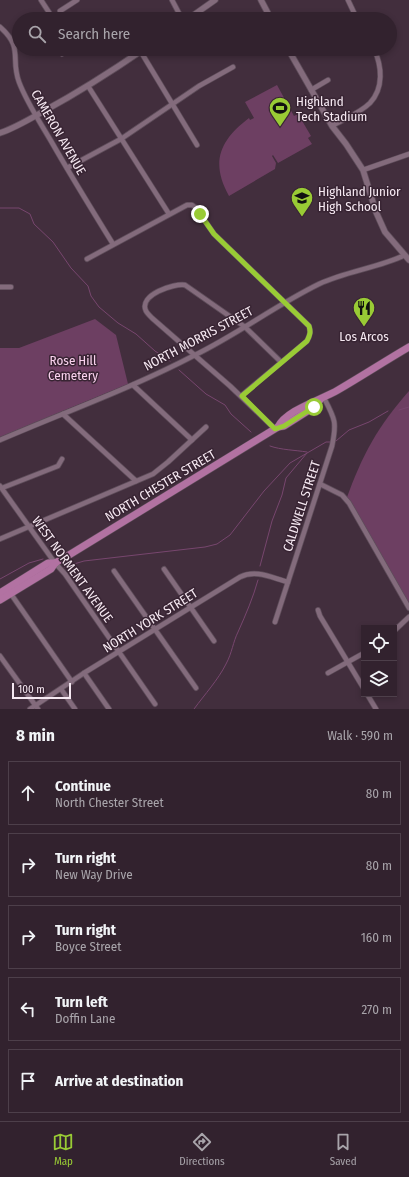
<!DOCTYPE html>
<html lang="en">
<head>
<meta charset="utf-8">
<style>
  body { margin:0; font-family:"Fira Sans Condensed",sans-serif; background:#3d2f3a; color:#f1f3f6 }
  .controls { position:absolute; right:12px; bottom:12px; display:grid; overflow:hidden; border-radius:0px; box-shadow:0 2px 6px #0003 }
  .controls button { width:36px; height:36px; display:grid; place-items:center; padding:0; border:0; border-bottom:1px solid #4d3f4a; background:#32222e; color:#f1f3f6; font:20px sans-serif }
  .scale { position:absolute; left:12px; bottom:10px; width:59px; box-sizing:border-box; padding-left:4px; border:2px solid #f6e9f2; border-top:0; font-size:11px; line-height:14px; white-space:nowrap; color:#f6e9f2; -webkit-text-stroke:3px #382433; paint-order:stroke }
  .stop { position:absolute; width:12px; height:12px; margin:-9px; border:3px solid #99cb35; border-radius:50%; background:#fff }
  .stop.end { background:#99cb35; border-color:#fff; box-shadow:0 1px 4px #0008 }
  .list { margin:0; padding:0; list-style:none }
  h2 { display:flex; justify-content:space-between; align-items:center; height:52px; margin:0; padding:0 16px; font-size:17px }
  h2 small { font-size:13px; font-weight:400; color:#a8a4aa }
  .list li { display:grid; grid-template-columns:26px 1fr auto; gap:12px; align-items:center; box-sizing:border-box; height:64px; margin:0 8px 8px; padding:0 8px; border:1px solid #4d3f4a; border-radius:0px }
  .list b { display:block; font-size:15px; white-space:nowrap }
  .list p { margin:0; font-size:13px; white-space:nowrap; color:#a8a4aa }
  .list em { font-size:13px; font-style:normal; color:#a8a4aa }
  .icon { flex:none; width:22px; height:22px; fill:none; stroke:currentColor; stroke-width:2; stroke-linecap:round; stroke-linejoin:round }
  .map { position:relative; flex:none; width:409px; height:709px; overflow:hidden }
  .search { position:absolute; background:#32222e; box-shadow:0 2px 6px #0003; left:12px; right:12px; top:12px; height:44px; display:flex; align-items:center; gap:10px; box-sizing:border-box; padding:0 14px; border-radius:22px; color:#a8a4aa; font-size:15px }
  .sheet { height:412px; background:#32222e }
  nav { display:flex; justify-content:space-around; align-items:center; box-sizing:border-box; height:56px; border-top:1px solid #4d3f4a; background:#32222e; font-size:11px; color:#a8a4aa }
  nav a { display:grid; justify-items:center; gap:2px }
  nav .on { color:#99cb35 }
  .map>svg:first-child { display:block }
</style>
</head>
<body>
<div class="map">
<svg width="409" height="709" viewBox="0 0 409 709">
  <rect width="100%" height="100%" fill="#422e3d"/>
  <g fill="#6d3f62">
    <path d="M277,85L294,116L298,114L311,136L308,138L312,144L278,163L273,155L272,156L276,163L275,169L229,196C210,162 220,140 249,118L250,120L254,118L245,102Z"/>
    <path d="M95,319L116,335L128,384L0,437V348H19Z"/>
    <path d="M409,391V608L346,500C362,455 378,426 409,391Z"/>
  </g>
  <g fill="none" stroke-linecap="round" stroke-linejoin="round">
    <g stroke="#77466e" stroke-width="1">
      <path d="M0,208H19L30,214L34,224L53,242L71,268L88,286L91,296L99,307L118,323L136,334L155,351L170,361"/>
      <path d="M179,370L206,394L225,405L231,414L251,432"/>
      <path d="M399,410L409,407"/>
      <path d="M336,441L349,430L369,422L388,411"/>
      <path d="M270,446C281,450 295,450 307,452"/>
      <path d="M260,566L272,521L282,495L286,478L307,453"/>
      <path d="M64,567L84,561L205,547L217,544L230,535L264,491L290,463L326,442H330"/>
      <path d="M0,579L29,563L43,559"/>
      <path d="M194,709C205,694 218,680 226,664C232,653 233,642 238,632C246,614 253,598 258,580"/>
    </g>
    <g stroke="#5e4d5a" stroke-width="6">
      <g id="minor">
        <path d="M41,0L52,17L49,19"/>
        <path d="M172,0L182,19"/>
        <path d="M348,0L357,19"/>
        <path d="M60,11L77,0"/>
        <path d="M0,27C24,48 10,58 19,82C27,103 40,122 51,141C71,176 92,210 113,244"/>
        <path d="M58,49L62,54"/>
        <path d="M141,52L197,145"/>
        <path d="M88,86L169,214"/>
        <path d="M311,90L328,80"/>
        <path d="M332,126C344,119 360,113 370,103C384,88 382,66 374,49"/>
        <path d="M67,168L121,139L199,86L233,67"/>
        <path d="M363,170L409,154"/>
        <path d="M87,259L187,205H192L196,208L214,234L309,326C311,332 310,335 307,341L241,396"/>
        <path d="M0,287H11"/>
        <path d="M133,385L192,440"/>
        <path d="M63,414L136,481"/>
        <path d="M275,429L230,386L152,318C150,316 147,313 146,311C138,295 174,283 185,285L245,327L281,362"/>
        <path d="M0,440C65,412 132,388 195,355C238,334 276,305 319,284C347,271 378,268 405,255"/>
        <path d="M320,484L342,495L349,503L409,608"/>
        <path d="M0,486L55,563L65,574L155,704"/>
        <path d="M2,488L58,466L62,459"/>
        <path d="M0,539L153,474L168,462L206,427"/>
        <path d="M164,569L214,641"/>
        <path d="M114,571L196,688"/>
        <path d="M11,594L72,682"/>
        <path d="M318,610L320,616L364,689"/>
        <path d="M275,622L332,446C337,422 335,419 324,398"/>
        <path d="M394,631L409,617"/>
        <path d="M0,656L38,709"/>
        <path d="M84,673L109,709"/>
        <path d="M328,673L364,653"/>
        <path d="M61,689L75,709"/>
        <path d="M367,694L376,709"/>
        <path d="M30,709L84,673L240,577C256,569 272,578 288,582"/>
      </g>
    </g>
    <g stroke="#5e4d5a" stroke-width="7">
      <g id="tertiary">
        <path d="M261,0L271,19"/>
        <path d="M188,19L215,0"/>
        <path d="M288,49L332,126L346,144L363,170L376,212L385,232L409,260"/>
        <path d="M0,133C15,128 30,119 44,111C79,92 112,71 144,49"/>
      </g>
    </g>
    <g stroke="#5e4d5a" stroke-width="8">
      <g id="primary">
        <path d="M278,427C286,410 321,400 338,390C362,376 385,361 409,347"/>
        <path d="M0,593L48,563H55"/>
        <path d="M0,600L51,569L55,563L69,555L278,427L284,426L314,407L320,400"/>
      </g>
    </g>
    <use href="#minor" stroke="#836b7c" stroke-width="4.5"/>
    <use href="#tertiary" stroke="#836b7c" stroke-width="5.5"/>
    <use href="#primary" stroke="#b272a2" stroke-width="7"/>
  </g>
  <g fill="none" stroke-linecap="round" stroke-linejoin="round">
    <path stroke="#99cb35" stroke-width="5" d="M200,214L214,234L309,326C311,332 310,335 307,341L242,396L275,429L284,426L314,407"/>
  </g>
  <defs>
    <g id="stadium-pin" transform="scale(1.15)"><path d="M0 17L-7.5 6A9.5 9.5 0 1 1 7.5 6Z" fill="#99cb35" stroke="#382433"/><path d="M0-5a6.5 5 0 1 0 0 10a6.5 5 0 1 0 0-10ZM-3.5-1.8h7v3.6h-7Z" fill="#111"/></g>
    <g id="school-pin" transform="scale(1.15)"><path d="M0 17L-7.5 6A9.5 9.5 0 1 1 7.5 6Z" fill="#99cb35" stroke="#382433"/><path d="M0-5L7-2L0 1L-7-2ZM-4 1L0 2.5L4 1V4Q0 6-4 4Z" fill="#111"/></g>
    <g id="restaurant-pin" transform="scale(1.15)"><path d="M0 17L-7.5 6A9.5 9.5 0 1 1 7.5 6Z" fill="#99cb35" stroke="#382433"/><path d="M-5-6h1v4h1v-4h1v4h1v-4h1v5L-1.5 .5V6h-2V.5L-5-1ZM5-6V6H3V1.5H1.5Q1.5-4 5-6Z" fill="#111"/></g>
  </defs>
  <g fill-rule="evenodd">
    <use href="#stadium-pin" x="280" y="108"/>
    <use href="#school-pin" x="302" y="198"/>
    <use href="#restaurant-pin" x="364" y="308"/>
  </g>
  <g text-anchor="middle" stroke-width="3" stroke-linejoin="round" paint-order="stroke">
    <g font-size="13" fill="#f6e9f2" stroke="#382433" text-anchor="start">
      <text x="296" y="106">Highland<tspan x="296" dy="15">Tech Stadium</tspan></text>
      <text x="318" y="196">Highland Junior<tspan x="318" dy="15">High School</tspan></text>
      <text x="364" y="341" text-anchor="middle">Los Arcos</text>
    </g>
    <g font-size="13" fill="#f6e9f2" stroke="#382433">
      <text transform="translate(59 132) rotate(60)" y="5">CAMERON AVENUE</text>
      <text transform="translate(198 338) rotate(-28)" y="5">NORTH MORRIS STREET</text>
      <text transform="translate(160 485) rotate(-31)" y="5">NORTH CHESTER STREET</text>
      <text transform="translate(301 506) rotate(-72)" y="5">CALDWELL STREET</text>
      <text transform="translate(73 569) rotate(54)" y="5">WEST NORMENT AVENUE</text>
      <text transform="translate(150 620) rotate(-32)" y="5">NORTH YORK STREET</text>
    </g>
    <g font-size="13" fill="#fad2ee" stroke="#382433">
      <text x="73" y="365">Rose Hill<tspan x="73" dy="15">Cemetery</tspan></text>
    </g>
  </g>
</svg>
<div class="controls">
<button><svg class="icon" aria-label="locate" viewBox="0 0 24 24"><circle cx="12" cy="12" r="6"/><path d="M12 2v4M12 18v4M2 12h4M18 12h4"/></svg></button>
<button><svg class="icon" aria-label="layers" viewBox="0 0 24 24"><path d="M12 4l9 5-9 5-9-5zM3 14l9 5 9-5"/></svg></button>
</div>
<div class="scale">100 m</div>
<div class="stop" style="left:314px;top:407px"></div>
<div class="stop end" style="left:200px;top:214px"></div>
<div class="search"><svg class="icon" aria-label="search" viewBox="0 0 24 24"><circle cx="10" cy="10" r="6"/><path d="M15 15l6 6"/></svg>Search here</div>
</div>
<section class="sheet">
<h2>8 min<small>Walk · 590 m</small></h2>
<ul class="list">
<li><svg class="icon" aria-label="ahead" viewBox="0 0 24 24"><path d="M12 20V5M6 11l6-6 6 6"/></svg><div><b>Continue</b><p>North Chester Street</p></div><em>80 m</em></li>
<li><svg class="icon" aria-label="right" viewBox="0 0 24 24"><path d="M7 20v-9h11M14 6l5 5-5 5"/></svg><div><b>Turn right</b><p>New Way Drive</p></div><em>80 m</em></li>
<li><svg class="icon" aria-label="right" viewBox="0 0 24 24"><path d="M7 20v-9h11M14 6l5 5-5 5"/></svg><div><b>Turn right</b><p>Boyce Street</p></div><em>160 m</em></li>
<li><svg class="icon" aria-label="left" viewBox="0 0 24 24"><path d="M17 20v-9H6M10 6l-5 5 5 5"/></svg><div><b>Turn left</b><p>Doffin Lane</p></div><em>270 m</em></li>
<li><svg class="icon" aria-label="arrive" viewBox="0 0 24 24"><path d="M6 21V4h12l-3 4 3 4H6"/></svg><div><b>Arrive at destination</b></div></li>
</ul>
</section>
<nav>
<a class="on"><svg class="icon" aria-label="map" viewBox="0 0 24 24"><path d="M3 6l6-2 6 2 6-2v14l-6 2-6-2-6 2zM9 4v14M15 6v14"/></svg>Map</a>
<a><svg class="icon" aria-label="directions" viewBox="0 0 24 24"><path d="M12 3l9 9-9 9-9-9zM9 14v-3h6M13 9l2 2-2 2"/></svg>Directions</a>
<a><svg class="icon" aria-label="saved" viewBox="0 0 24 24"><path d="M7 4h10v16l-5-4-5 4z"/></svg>Saved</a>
</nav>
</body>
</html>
